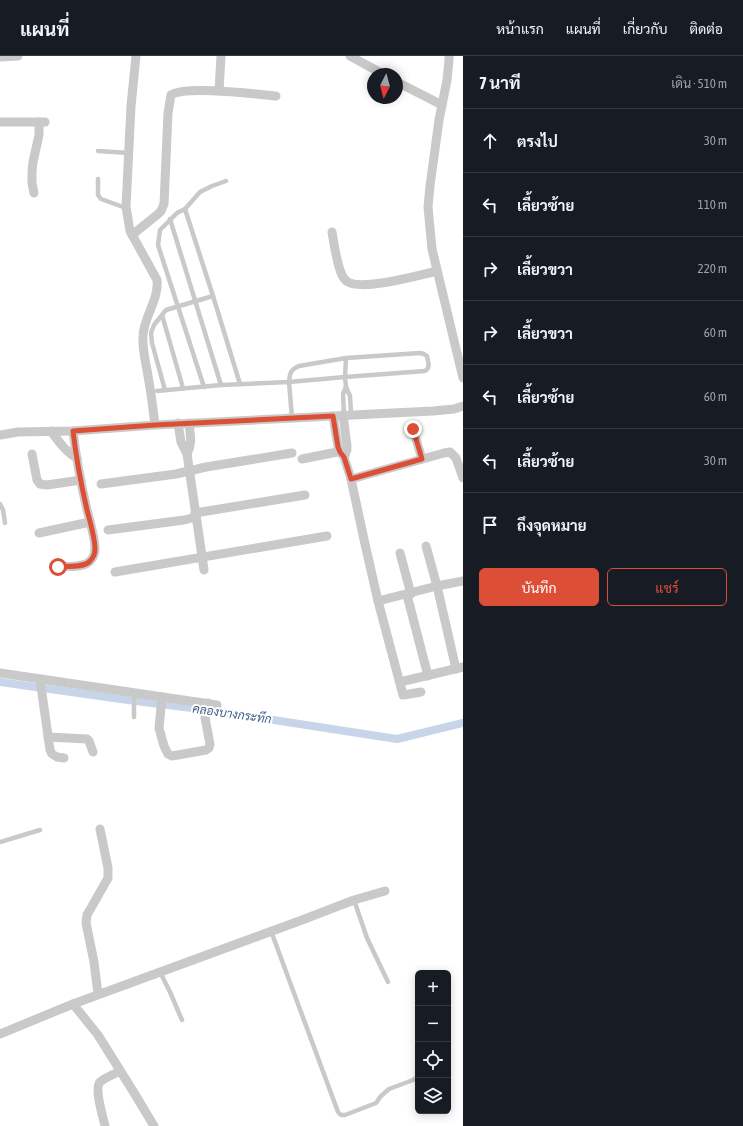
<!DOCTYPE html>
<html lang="th">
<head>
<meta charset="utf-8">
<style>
  body { margin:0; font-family:"Asap Condensed",Sarabun,sans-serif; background:#242831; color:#f1f3f6 }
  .controls { position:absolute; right:12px; bottom:12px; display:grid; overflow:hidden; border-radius:6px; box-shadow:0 2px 10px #0003 }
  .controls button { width:36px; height:36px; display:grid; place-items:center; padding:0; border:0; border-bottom:1px solid #363941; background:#171b24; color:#f1f3f6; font:20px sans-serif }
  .compass { position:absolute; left:367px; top:12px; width:36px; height:36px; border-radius:50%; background:#171b24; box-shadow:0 2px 10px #0003; rotate:186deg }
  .stop { position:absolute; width:12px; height:12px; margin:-9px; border:3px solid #dc4e35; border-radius:50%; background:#fff }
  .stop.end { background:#dc4e35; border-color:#fff; box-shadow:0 1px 4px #0008 }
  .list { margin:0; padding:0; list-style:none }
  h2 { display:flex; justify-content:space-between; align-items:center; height:52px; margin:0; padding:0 16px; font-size:17px }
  h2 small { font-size:13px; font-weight:400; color:#9ea1a6 }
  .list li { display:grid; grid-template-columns:26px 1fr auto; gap:12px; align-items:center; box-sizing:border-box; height:64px; padding:0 16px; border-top:1px solid #363941 }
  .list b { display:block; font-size:15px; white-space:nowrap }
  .list em { font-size:13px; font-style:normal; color:#9ea1a6 }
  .actions { display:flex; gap:8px; padding:12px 16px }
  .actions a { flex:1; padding:9px 0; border:1px solid #dc4e35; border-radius:6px; text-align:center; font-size:14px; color:#dc4e35 }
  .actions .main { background:#dc4e35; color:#fff }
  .icon { flex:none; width:22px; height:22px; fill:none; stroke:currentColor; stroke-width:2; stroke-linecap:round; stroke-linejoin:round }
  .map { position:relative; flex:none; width:463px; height:1070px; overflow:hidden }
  header { display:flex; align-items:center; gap:24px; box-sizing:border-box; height:56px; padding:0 20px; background:#171b24; border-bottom:1px solid #363941 }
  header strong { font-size:19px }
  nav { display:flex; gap:22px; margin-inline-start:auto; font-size:14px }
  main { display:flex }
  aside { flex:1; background:#171b24 }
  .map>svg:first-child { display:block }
</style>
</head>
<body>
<header>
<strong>แผนที่</strong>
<nav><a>หน้าแรก</a><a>แผนที่</a><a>เกี่ยวกับ</a><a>ติดต่อ</a></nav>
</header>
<main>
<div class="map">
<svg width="463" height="1070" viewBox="0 0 463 1070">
  <rect width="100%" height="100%" fill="#fff"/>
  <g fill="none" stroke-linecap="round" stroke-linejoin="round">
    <path stroke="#c7d4e9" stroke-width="8" d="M0,626L128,644L208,654L397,683L463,667"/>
    <g stroke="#c9c9c9" stroke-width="4.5">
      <path d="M98,95L129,97"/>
      <path d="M98,123V139L101,143L126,152"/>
      <path d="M226,125L212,130L200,136L185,153L213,240L240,328"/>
      <path d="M185,153L177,157L160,174L158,189L204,331"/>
      <path d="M170,163L221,329"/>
      <path d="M162,259L183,332"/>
      <path d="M346,302L345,321L425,315C431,311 428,306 427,300L424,298L420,297L346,302L299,310C290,314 290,317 289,326L345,321L346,331L350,340L351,358"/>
      <path d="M165,334L152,287L151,277L154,269L166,254L213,240"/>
      <path d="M157,335L221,329L289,326L292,362"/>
      <path d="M344,359L343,338L346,331"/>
      <path d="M0,448L3,454L5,467"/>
      <path d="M134,637V661"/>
      <path d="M0,786L40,774"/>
      <path d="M354,844L367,882L388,926"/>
      <path d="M271,875L338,1056L341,1059H345L376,1047L381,1040L389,1033L413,1024L418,1021"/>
      <path d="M160,916L170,936L182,964"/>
    </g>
    <g stroke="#c9c9c9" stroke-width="9">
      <path d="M136,0L131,50L126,151L130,175L157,224C159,244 144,260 143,280C142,293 146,307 148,320C151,336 153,352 155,369"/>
      <path d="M350,0L383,18"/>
      <path d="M449,0V4L447,24L439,64L430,130L428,151L432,193L463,322"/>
      <path d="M0,1L18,0"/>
      <path d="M397,26L442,49"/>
      <path d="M219,35L221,0"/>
      <path d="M0,66H45"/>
      <path d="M34,137L32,127V115L33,106L39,79V66"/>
      <path d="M332,176C334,188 337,209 342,219C343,221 346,225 348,226C363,235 419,219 437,215"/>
      <path d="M132,179L158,158L161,155L164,148L168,57L171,39C185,29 256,38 276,40"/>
      <path d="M343,359L347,390L345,400"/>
      <path d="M333,360L338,391L340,396L344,401L351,423L365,488L378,545L403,639L421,636"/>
      <path d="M178,367L181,386L187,398L204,514"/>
      <path d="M413,373L422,403"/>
      <path d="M51,375C59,386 66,396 77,402"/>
      <path d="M0,379L18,376L73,375L155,369L433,355L454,353L463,350"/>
      <path d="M32,398L37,424L40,428L47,429L81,424"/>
      <path d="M187,398C193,387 190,379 189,367"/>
      <path d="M302,403L347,394"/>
      <path d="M351,423L444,397L450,396L456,402L463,422"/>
      <path d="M101,428L176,418L206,411L292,397"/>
      <path d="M195,457L305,439"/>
      <path d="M108,474L184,464L196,461"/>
      <path d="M39,477L90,466"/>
      <path d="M426,490L437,530L456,613"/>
      <path d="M400,497L411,538"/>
      <path d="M58,511C67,510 84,512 90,505C93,502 95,497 95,493C95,482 90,465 87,454C81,428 76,401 73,375"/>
      <path d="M115,516L327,480"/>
      <path d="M407,539L428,620"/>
      <path d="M378,545L437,530L463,525"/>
      <path d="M0,617L217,649"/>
      <path d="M40,623L50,694L52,698L57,701L64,702"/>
      <path d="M400,626L463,611"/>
      <path d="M162,641L159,672L164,690L168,698L172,700L206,694L209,692L210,688L206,667L205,662L208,647"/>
      <path d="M48,681L87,683L89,685L93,696"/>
      <path d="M98,938L94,906L86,867L87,859L108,822V812L100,773"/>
      <path d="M73,948L98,979L136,1040L154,1070"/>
      <path d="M0,978L73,948L302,864L354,844L385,835"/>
      <path d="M105,1070C103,1061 94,1032 100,1026C104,1022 115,1018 120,1015"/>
    </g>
  </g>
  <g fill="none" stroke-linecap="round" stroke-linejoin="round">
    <path stroke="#dc4e35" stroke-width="5" d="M58,511C67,510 84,512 90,505C93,502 95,497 95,493C95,481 90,466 87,454C81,428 76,401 73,375L155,369L333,360L338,391L340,396L344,401L351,423L422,403L413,373"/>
  </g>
  <g text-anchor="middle" stroke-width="4" stroke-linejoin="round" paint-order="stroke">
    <g font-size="12" font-style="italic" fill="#3f5c8a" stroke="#fff">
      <text transform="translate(232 658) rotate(8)" y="4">คลองบางกระทึก</text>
    </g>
  </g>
</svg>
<div class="controls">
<button>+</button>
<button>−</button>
<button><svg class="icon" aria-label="locate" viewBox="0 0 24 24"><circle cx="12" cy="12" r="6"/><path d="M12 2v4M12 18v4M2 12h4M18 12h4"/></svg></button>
<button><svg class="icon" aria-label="layers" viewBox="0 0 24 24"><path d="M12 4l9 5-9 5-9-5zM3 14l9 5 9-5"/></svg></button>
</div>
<svg class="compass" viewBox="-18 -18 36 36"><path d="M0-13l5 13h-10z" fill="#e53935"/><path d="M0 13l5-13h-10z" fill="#9ea1a6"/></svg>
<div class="stop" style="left:58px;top:511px"></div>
<div class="stop end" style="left:413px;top:373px"></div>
</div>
<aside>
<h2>7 นาที<small>เดิน · 510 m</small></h2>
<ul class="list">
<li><svg class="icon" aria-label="ahead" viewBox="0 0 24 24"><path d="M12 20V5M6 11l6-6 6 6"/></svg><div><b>ตรงไป</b></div><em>30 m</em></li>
<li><svg class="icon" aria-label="left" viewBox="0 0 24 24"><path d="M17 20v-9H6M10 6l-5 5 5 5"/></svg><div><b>เลี้ยวซ้าย</b></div><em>110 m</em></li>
<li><svg class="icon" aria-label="right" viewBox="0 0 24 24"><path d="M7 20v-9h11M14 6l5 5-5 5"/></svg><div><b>เลี้ยวขวา</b></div><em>220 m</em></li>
<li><svg class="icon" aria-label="right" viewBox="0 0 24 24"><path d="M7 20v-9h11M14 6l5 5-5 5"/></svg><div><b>เลี้ยวขวา</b></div><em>60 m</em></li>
<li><svg class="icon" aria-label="left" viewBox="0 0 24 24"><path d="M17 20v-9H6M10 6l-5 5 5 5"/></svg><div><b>เลี้ยวซ้าย</b></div><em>60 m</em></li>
<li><svg class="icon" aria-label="left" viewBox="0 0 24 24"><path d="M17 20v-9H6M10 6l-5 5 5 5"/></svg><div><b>เลี้ยวซ้าย</b></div><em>30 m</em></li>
<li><svg class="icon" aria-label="arrive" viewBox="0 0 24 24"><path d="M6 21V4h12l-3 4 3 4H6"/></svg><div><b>ถึงจุดหมาย</b></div></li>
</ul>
<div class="actions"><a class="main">บันทึก</a><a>แชร์</a></div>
</aside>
</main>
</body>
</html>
